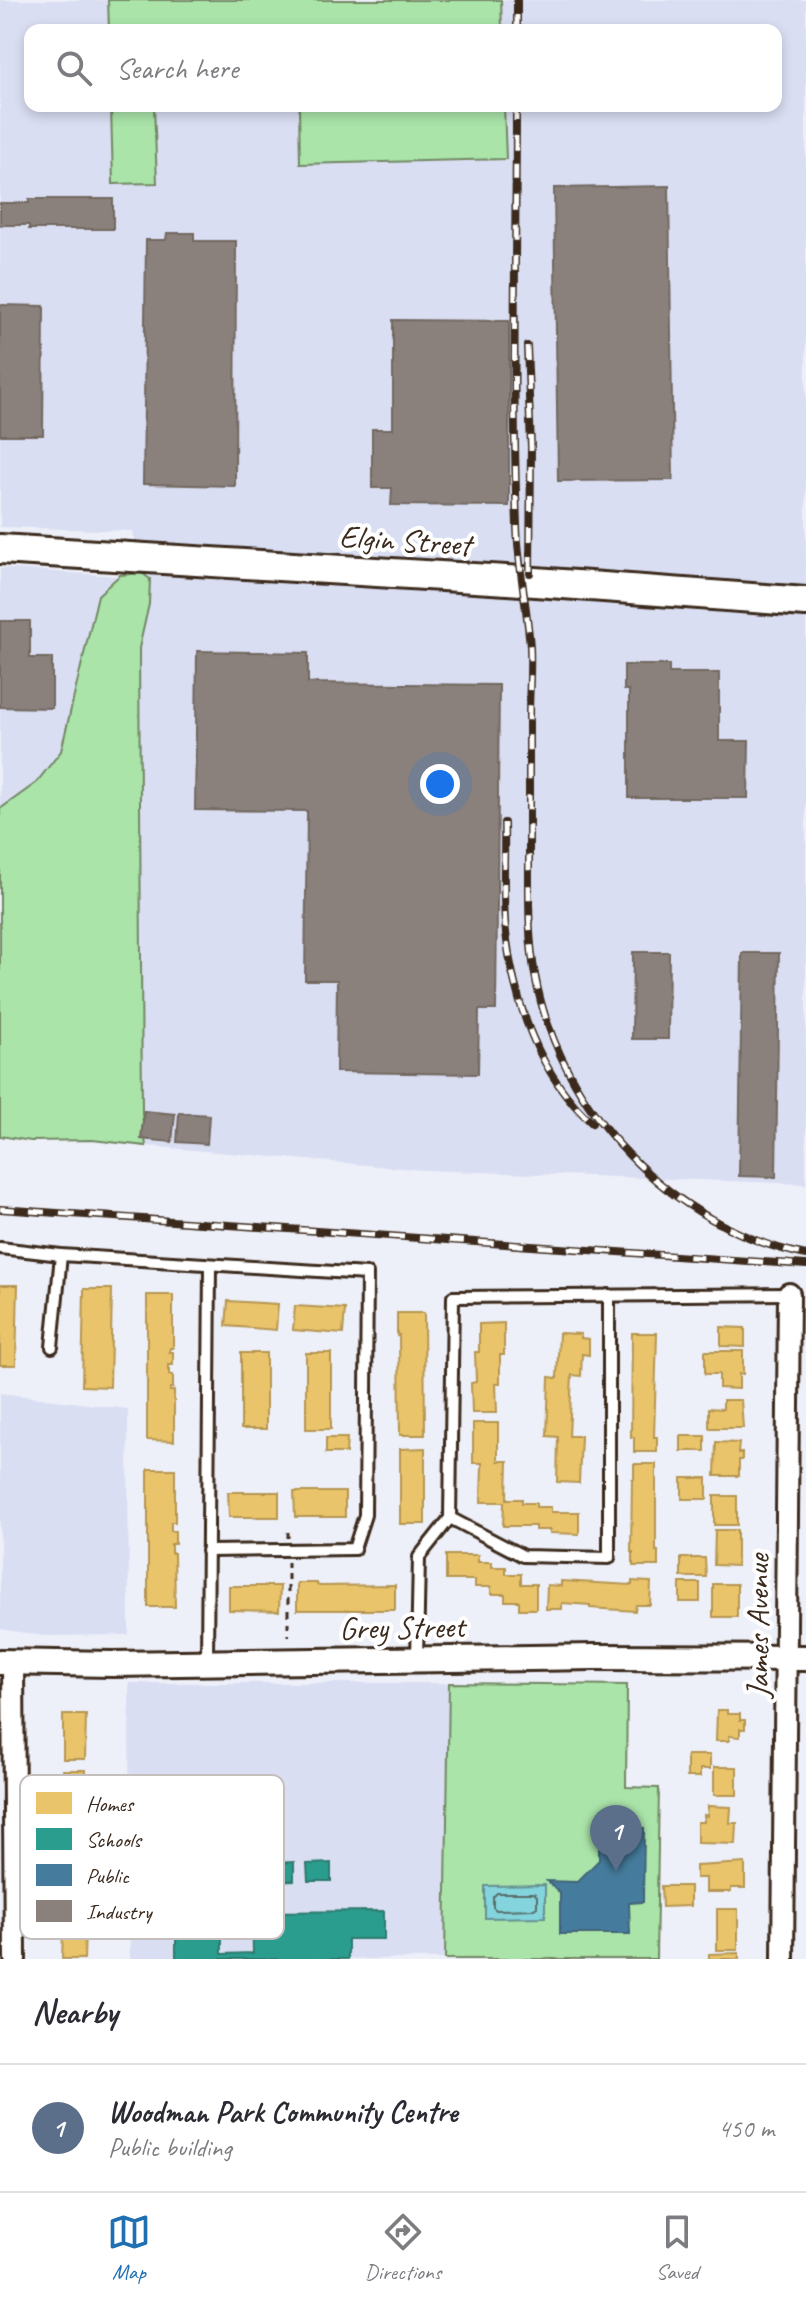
<!DOCTYPE html>
<html lang="en">
<head>
<meta charset="utf-8">
<style>
  body { margin:0; font-family:Caveat,sans-serif; background:#f7f7f7; color:#2b2b33 }
  .you { position:absolute; left:440px; top:784px; width:28px; height:28px; margin:-20px; border:6px solid #fff; border-radius:50%; background:#1a73e8; box-shadow:0 0 0 12px #1a73e833 }
  .badge { display:grid; place-items:center; width:52px; height:52px; border-radius:50%; background:#1f6fb2; color:#fff; font-size:26px; font-weight:700 }
  .pin { position:absolute; translate:-50% -66px; filter:drop-shadow(0 2px 4px #0008) }
  .pin::after { content:''; position:absolute; top:42px; width:28px; height:24px; background:inherit; clip-path:polygon(0 0,100% 0,50% 100%) }
  .list { margin:0; padding:0; list-style:none }
  h2 { display:flex; justify-content:space-between; align-items:center; height:104px; margin:0; padding:0 32px; font-size:34px }
  h2 small { font-size:26px; font-weight:400; color:#7c7c81 }
  .list li { display:grid; grid-template-columns:52px 1fr auto; gap:24px; align-items:center; box-sizing:border-box; height:128px; padding:0 32px; border-top:2px solid #e1e1e2 }
  .list b { display:block; font-size:30px; white-space:nowrap }
  .list p { margin:0; font-size:26px; white-space:nowrap; color:#7c7c81 }
  .list em { font-size:26px; font-style:normal; color:#7c7c81 }
  .icon { flex:none; width:44px; height:44px; fill:none; stroke:currentColor; stroke-width:2; stroke-linecap:round; stroke-linejoin:round }
  .map { position:relative; flex:none; width:806px; height:1959px; overflow:hidden }
  .search { position:absolute; background:#fff; box-shadow:0 4px 12px #0003; left:24px; right:24px; top:24px; height:88px; display:flex; align-items:center; gap:20px; box-sizing:border-box; padding:0 28px; border-radius:16px; color:#7c7c81; font-size:30px }
  .sheet { height:232px; background:#fff }
  nav { display:flex; justify-content:space-around; align-items:center; box-sizing:border-box; height:112px; border-top:2px solid #e1e1e2; background:#fff; font-size:22px; color:#7c7c81 }
  nav a { display:grid; justify-items:center; gap:4px }
  nav .on { color:#1f6fb2 }
  .map>svg:first-child { display:block }
</style>
</head>
<body>
<div class="map">
<svg width="806" height="1959" viewBox="0 0 806 1959">
  <rect width="100%" height="100%" fill="#eef0f9"/>
  <filter id="ink" filterUnits="userSpaceOnUse"><feTurbulence type="fractalNoise" baseFrequency=".0125" numOctaves="2"/><feDisplacementMap in="SourceGraphic" scale="16" xChannelSelector="R" yChannelSelector="G"/><feConvolveMatrix kernelMatrix="1 2 1 2 8 2 1 2 1" color-interpolation-filters="sRGB"/></filter>
  <g filter="url(#ink)">
    <g fill="#d9def2">
      <path d="M0,0H108L109,30H30V106H111L113,183L156,182L154,106H299L301,164L505,159L504,106H776V30H502L501,0H806V1184L423,1170L146,1146L142,1114L139,648L149,604L150,579L132,531L0,527Z"/>
      <path d="M0,568L118,576L97,595L61,751L36,783L0,809Z"/>
      <path d="M0,1393L128,1409L129,1635L44,1636L0,1629Z"/>
      <path d="M129,1683H449L445,1959H130Z"/>
    </g>
    <g fill="#aae4a9" stroke="#728764" stroke-width="2">
      <path d="M108,0H501L502,30H109Z"/>
      <path d="M111,106H154L157,183L113,184Z"/>
      <path d="M299,106H504L506,159L300,164Z"/>
      <path d="M142,573L150,579L149,604L139,648L142,1114L146,1146L92,1140L31,1141L0,1136V809L36,783L61,751L98,595L120,575Z"/>
      <path d="M449,1683L627,1685L626,1787L659,1788L656,1959H445Z"/>
    </g>
    <path fill="#83d4dc" stroke="#669090" stroke-width="2" d="M545,1885V1917L485,1918V1886Z"/>
    <g fill="#e9c46a" stroke="#b59653" stroke-width="2">
      <path d="M0,1285H18L16,1365H0Z"/>
      <path d="M84,1289H112L110,1387L82,1386Z"/>
      <path d="M147,1295H173V1348H170L169,1352H173V1365H169V1375H173V1388H170V1391H174V1441L147,1440Z"/>
      <path d="M228,1301L278,1304L276,1330L226,1326Z"/>
      <path d="M295,1306L345,1309L343,1334L293,1330Z"/>
      <path d="M397,1313H424L425,1435H400L399,1335L397,1336Z"/>
      <path d="M504,1323V1355H500V1383H496L497,1413H472L471,1383L476,1382L475,1352H479V1324Z"/>
      <path d="M721,1327L745,1328V1347L721,1346Z"/>
      <path d="M559,1333L581,1334V1338L589,1339V1355L582,1354L581,1376L572,1375L569,1436H581L579,1483L557,1482L558,1437L547,1436L549,1377L557,1378Z"/>
      <path d="M632,1333H657L654,1437H657V1452H634V1437H631Z"/>
      <path d="M705,1351H743V1374H739V1389L719,1388V1374H705Z"/>
      <rect x="241" y="1353" width="25" height="76"/>
      <rect x="306" y="1353" width="25" height="76"/>
      <path d="M723,1400H741L743,1428H709V1408L723,1409Z"/>
      <path d="M473,1423H498V1461H508L507,1499H522V1503H536V1507H551V1512H579V1534L550,1533V1530H535V1526H503L504,1502H481L482,1463H473Z"/>
      <rect x="681" y="1436" width="24" height="15"/>
      <path d="M326,1438H347L346,1453H326Z"/>
      <path d="M716,1442L739,1443L738,1453H742V1460H739V1476H715Z"/>
      <path d="M425,1448V1524H400V1449Z"/>
      <path d="M634,1464H656V1551H658V1566H633V1552H631L632,1479H634Z"/>
      <path d="M148,1469H175V1522H171V1531H175V1544H171V1553H174L175,1607H148Z"/>
      <rect x="682" y="1478" width="25" height="21"/>
      <path d="M228,1492H279V1517H229Z"/>
      <path d="M294,1492H345V1517H295Z"/>
      <rect x="714" y="1496" width="23" height="29"/>
      <path d="M715,1530H737V1566L714,1565Z"/>
      <path d="M446,1555H478V1562H492V1567H506V1574H521V1584H536V1609H519V1601H505V1594H491V1587H475V1580H446Z"/>
      <path d="M681,1558H705L706,1577H681Z"/>
      <path d="M561,1581L632,1585V1581L651,1582L650,1605H636L635,1611L590,1608V1605L562,1603V1609H546L547,1585L561,1586Z"/>
      <path d="M297,1583H317V1585L320,1586L395,1585V1610H297Z"/>
      <rect x="680" y="1583" width="20" height="19"/>
      <rect x="713" y="1584" width="24" height="33"/>
      <path d="M229,1586H280L279,1611L229,1610Z"/>
      <path d="M717,1710H727V1714H740V1720H745V1729H740V1737L729,1736V1741H716Z"/>
      <path d="M63,1715H86L85,1759H63Z"/>
      <path d="M687,1755H710V1769H700V1777H687Z"/>
      <rect x="714" y="1767" width="23" height="28"/>
      <path d="M63,1770H86V1808H83V1817L66,1816L67,1808H62Z"/>
      <path d="M708,1806L731,1807L730,1823H737L736,1844L697,1843V1822H704V1815L707,1816Z"/>
      <path d="M745,1863V1888H731V1892H706V1878H696V1866Z"/>
      <path d="M661,1886H690V1906L662,1907Z"/>
      <rect x="717" y="1909" width="21" height="41"/>
      <path d="M63,1931H85L84,1959H62Z"/>
      <path d="M739,1953V1959H709V1954Z"/>
    </g>
    <g fill="#2a9d8f" stroke="#2f7a6d" stroke-width="2">
      <path d="M294,1862V1880L271,1881V1863Z"/>
      <path d="M331,1863V1881H308L307,1864Z"/>
      <path d="M384,1911V1939H348V1959H176V1932H195V1937H222V1954L253,1953L252,1912Z"/>
    </g>
    <path fill="#457b9d" stroke="#426377" stroke-width="2" d="M599,1827L644,1828L643,1902L629,1903L630,1934H560V1894L547,1881L577,1882L599,1860Z"/>
    <g fill="#8a817c" stroke="#726760" stroke-width="2">
      <path d="M669,186L673,480L558,481L554,188Z"/>
      <path d="M29,199H113V229H29V225H0V203H29Z"/>
      <path d="M167,233H194V241H236L235,486L143,484L146,240H166Z"/>
      <path d="M0,305L44,306L43,435H0Z"/>
      <path d="M393,320L509,321V506L391,505L392,488H372V429H393Z"/>
      <path d="M0,621H30V658H52V708L0,707Z"/>
      <path d="M197,651L308,653V683L499,685L496,1010H479L478,1074L336,1072L337,980H305L307,811L195,810Z"/>
      <path d="M624,665H669V673H719V741H749L748,798H629V690H624Z"/>
      <path d="M633,952H669L668,1039H632Z"/>
      <path d="M742,953H779L776,1177L739,1176Z"/>
      <path d="M144,1111L175,1114L172,1142L141,1139Z"/>
      <path d="M179,1113L209,1115L207,1144L177,1142Z"/>
    </g>
    <g fill="none" stroke-linecap="round" stroke-linejoin="round">
      <path stroke="#586e6a" stroke-width="2" d="M497,1893H534L537,1896V1907L534,1909L496,1910L493,1907V1897Z"/>
      <g stroke="#3b2a1e" stroke-width="16">
        <g id="service">
          <path d="M0,1248L61,1255L367,1274L365,1515L354,1549L207,1551"/>
          <path d="M52,1347L61,1255"/>
          <path d="M450,1518L523,1556L609,1558V1295"/>
          <path d="M417,1659L419,1557L450,1518L453,1297L789,1294"/>
          <path d="M207,1662L210,1265"/>
        </g>
      </g>
      <g stroke="#3b2a1e" stroke-width="26">
        <g id="minor">
          <path d="M13,1663L15,1959"/>
          <path d="M783,1959L789,1294"/>
        </g>
      </g>
      <g stroke="#3b2a1e" stroke-width="30">
        <path id="tertiary" d="M0,1662L113,1664L594,1657L806,1658"/>
      </g>
      <g stroke="#3b2a1e" stroke-width="34">
        <path id="secondary" d="M0,549L522,581L806,602"/>
      </g>
      <g stroke="#3b2a1e" stroke-width="3" stroke-dasharray="6 6" stroke-linecap="butt">
        <path d="M288,1538V1526"/>
        <path d="M288,1562V1636"/>
      </g>
      <use href="#service" stroke="#fff" stroke-width="10"/>
      <use href="#minor" stroke="#fff" stroke-width="20"/>
      <use href="#tertiary" stroke="#fff" stroke-width="24"/>
      <use href="#secondary" stroke="#fff" stroke-width="28"/>
      <g stroke="#3b2a1e" stroke-width="8">
        <g id="rail">
          <path d="M517,30V0"/>
          <path d="M516,106C516,245 512,386 517,525C518,566 527,606 530,647C531,670 529,694 529,718C529,765 529,812 529,859C529,898 528,937 535,975C559,1110 672,1227 806,1255"/>
          <path d="M527,346L531,447L530,573"/>
          <path d="M504,823C505,859 502,897 506,933C514,1003 539,1075 592,1123"/>
          <path d="M0,1209L806,1265"/>
        </g>
      </g>
      <use href="#rail" stroke="#fff" stroke-width="5" stroke-dasharray="15" stroke-linecap="butt"/>
    </g>
  </g>
  <g text-anchor="middle" stroke-width="8" stroke-linejoin="round" paint-order="stroke">
    <g font-size="32" fill="#3b2a1e" stroke="#fff">
      <text transform="translate(405 540) rotate(4)" y="11">Elgin Street</text>
      <text transform="translate(757 1626) rotate(-90)" y="11">James Avenue</text>
      <text transform="translate(402 1627) rotate(-1)" y="11">Grey Street</text>
    </g>
  </g>
  <rect x="20" y="1775" width="264" height="164" rx="12" fill="#fff" stroke="#c4bfbc" stroke-width="2"/>
  <rect x="36" y="1792" width="36" height="22" fill="#e9c46a"/>
  <rect x="36" y="1828" width="36" height="22" fill="#2a9d8f"/>
  <rect x="36" y="1864" width="36" height="22" fill="#457b9d"/>
  <rect x="36" y="1900" width="36" height="22" fill="#8a817c"/>
  <g font-size="22" fill="#3b2a1e">
    <text x="86" y="1811">Homes</text>
    <text x="86" y="1847">Schools</text>
    <text x="86" y="1883">Public</text>
    <text x="86" y="1919">Industry</text>
  </g>
</svg>
<div class="you"></div>
<div class="pin badge" style="left:616px;top:1871px;background:#5c6f8a">1</div>
<div class="search"><svg class="icon" aria-label="search" viewBox="0 0 24 24"><circle cx="10" cy="10" r="6"/><path d="M15 15l6 6"/></svg>Search here</div>
</div>
<section class="sheet">
<h2>Nearby<small></small></h2>
<ul class="list">
<li><span class="badge" style="background:#5c6f8a">1</span><div><b>Woodman Park Community Centre</b><p>Public building</p></div><em>450 m</em></li>
</ul>
</section>
<nav>
<a class="on"><svg class="icon" aria-label="map" viewBox="0 0 24 24"><path d="M3 6l6-2 6 2 6-2v14l-6 2-6-2-6 2zM9 4v14M15 6v14"/></svg>Map</a>
<a><svg class="icon" aria-label="directions" viewBox="0 0 24 24"><path d="M12 3l9 9-9 9-9-9zM9 14v-3h6M13 9l2 2-2 2"/></svg>Directions</a>
<a><svg class="icon" aria-label="saved" viewBox="0 0 24 24"><path d="M7 4h10v16l-5-4-5 4z"/></svg>Saved</a>
</nav>
</body>
</html>
